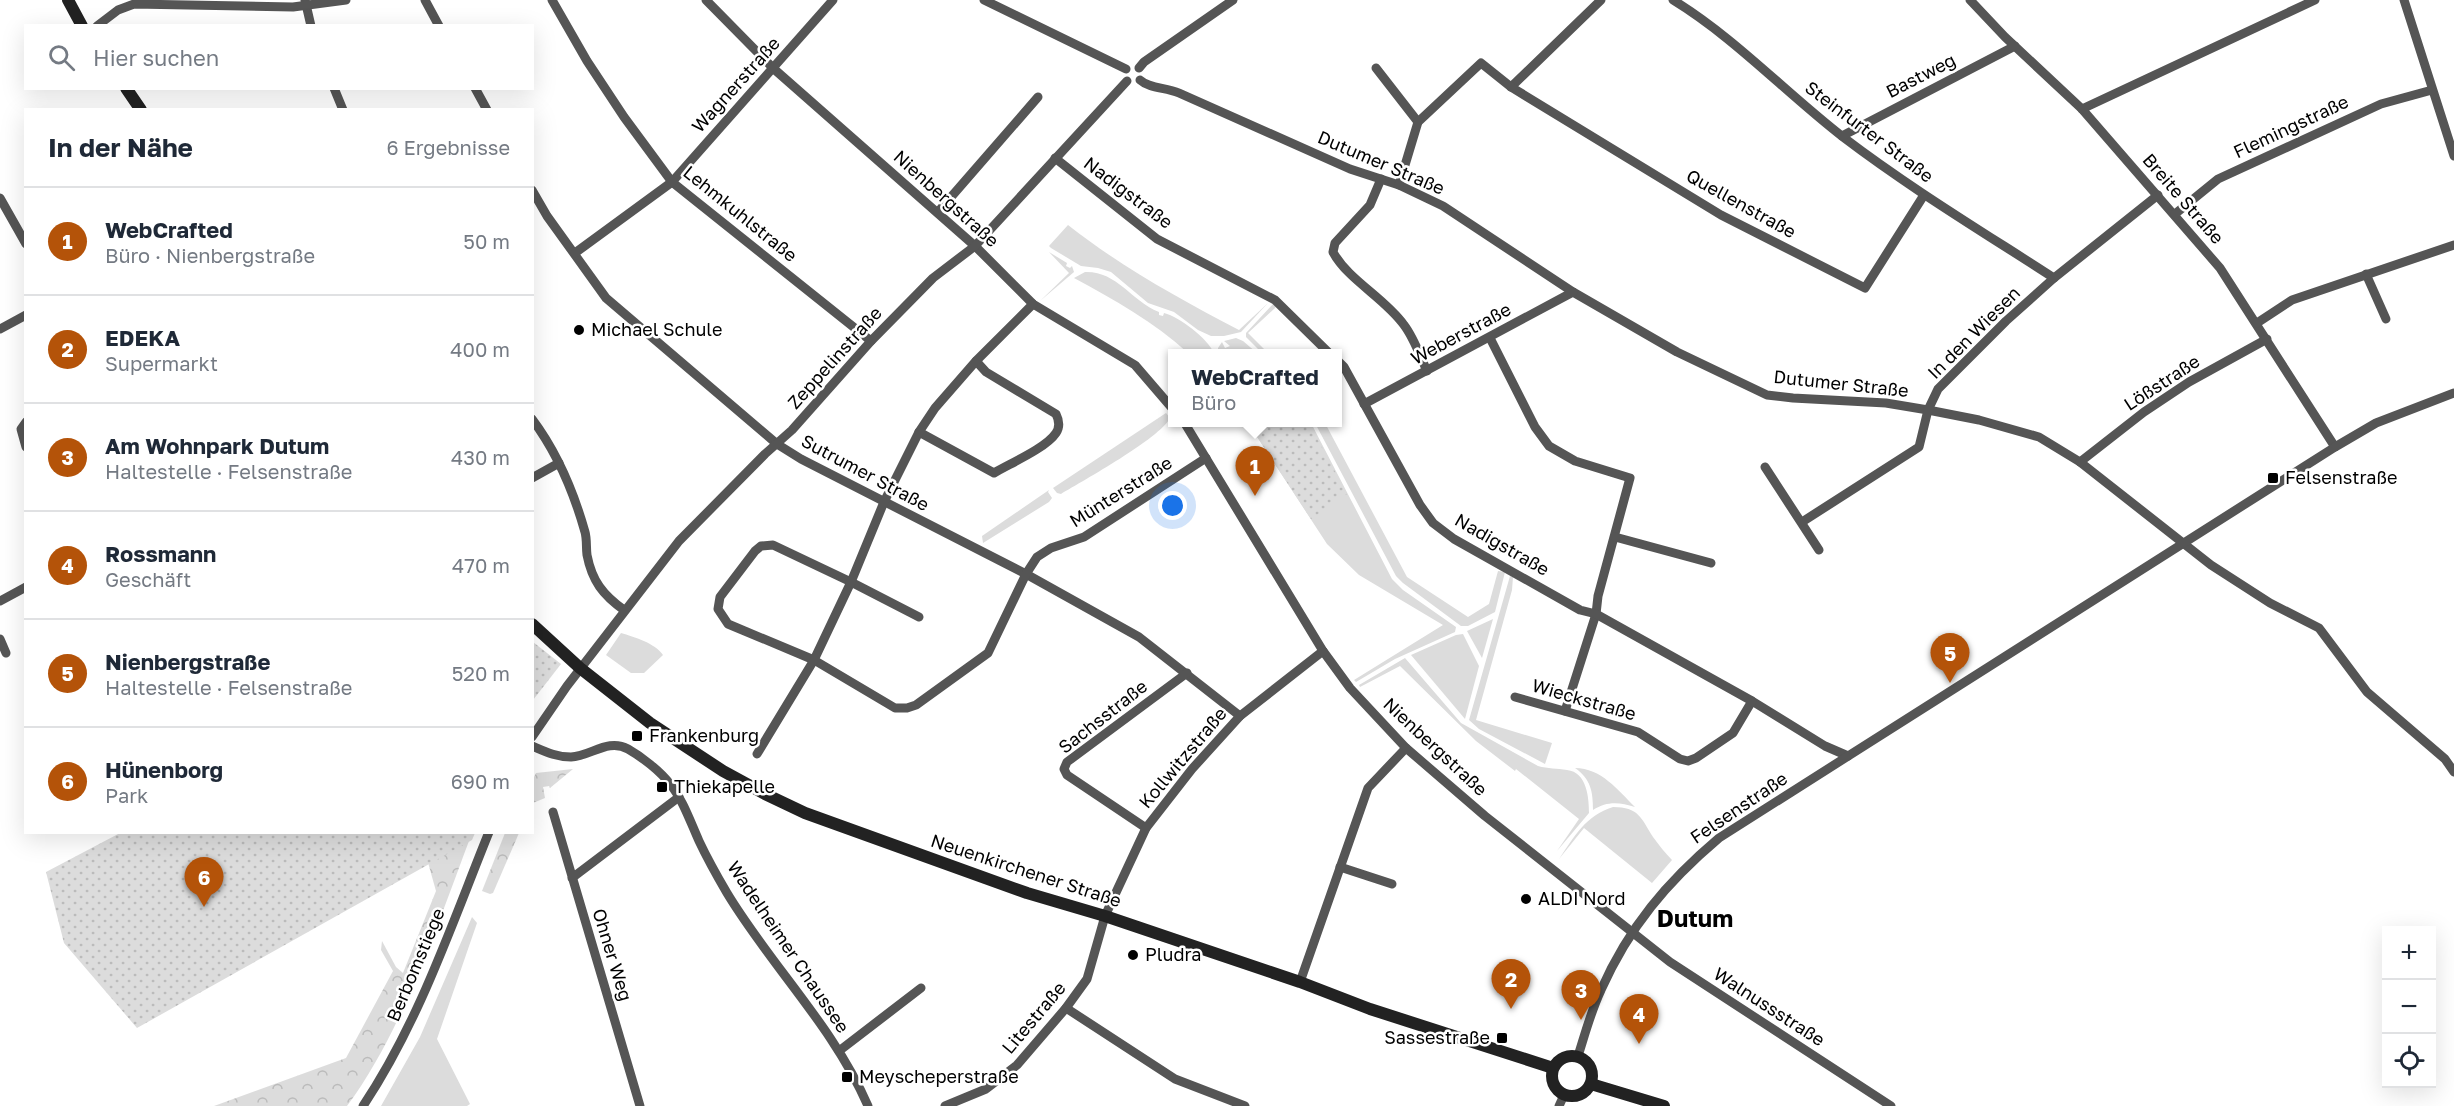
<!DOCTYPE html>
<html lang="de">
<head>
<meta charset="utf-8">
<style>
  body { margin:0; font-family:"Golos Text",sans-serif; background:#f6f6f7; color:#1f2937 }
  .controls { position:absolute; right:18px; bottom:18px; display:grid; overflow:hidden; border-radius:0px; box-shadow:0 6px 24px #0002 }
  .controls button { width:54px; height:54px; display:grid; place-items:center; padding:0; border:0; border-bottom:2px solid #e0e1e3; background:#fff; color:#1f2937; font:30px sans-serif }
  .you { position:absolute; left:1173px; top:506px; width:21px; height:21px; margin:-15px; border:4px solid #fff; border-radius:50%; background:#1a73e8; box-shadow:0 0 0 9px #1a73e833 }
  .badge { display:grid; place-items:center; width:39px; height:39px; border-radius:50%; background:#b45309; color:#fff; font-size:20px; font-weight:700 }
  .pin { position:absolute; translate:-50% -50px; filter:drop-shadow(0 2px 3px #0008) }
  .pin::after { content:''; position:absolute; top:32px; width:21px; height:18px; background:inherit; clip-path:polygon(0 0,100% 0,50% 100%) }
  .popup { position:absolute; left:1168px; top:349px; width:174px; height:78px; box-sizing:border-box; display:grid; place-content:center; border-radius:0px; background:#fff; filter:drop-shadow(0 2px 4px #0005); font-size:20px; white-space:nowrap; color:#747a83 }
  .popup b { font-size:22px; color:#1f2937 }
  .popup::after { content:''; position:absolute; left:50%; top:100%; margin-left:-12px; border:12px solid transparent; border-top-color:#fff }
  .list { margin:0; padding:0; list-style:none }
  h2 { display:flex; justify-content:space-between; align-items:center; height:78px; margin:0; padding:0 24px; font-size:26px }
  h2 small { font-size:20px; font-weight:400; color:#747a83 }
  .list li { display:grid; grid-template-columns:39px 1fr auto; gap:18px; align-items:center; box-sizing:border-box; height:108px; padding:0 24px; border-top:2px solid #e0e1e3 }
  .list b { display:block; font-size:22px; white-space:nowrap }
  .list p { margin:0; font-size:20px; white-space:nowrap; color:#747a83 }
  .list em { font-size:20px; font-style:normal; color:#747a83 }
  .icon { flex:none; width:33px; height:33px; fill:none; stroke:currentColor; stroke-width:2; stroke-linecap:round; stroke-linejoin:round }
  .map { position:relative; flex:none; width:2454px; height:1106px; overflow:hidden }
  .search { position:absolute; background:#fff; box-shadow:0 6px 24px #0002; left:24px; top:24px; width:510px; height:66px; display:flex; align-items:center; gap:15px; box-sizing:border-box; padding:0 21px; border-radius:0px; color:#747a83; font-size:22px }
  .panel { position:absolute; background:#fff; box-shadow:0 6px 24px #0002; left:24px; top:108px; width:510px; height:726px; border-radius:0px }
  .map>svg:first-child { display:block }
</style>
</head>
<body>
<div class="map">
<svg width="2454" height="1106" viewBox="0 0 2454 1106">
  <defs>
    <pattern id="forest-crowns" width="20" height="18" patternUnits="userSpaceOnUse" patternTransform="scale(1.5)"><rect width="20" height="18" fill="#dcdcdc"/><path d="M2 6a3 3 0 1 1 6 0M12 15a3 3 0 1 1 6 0" fill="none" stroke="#bbb"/></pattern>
    <pattern id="park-dots" width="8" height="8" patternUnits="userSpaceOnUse" patternTransform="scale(1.5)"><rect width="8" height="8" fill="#dcdcdc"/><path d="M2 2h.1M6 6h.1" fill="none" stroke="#bbb" stroke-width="1.8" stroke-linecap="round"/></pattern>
  </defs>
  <rect width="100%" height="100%" fill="#fff"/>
  <g fill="#dcdcdc">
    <path d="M1068,225C1123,268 1178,298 1239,330L1268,303L1241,332L1224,336H1211L1198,330L1174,312L1148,303L1111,272L1098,268L1081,266L1051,248L1049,246Z"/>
    <path d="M1049,252L1067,263L1066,266L1070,268L1072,266L1074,272L1040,301L1069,273Z"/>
    <path d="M1085,272C1117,271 1130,300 1159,312V315L1163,316L1164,313C1180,317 1208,339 1214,353H1188C1154,322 1115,300 1074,278Z"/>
    <path d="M1273,304L1277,305L1275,308L1248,333L1268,353H1262L1246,337V333Z"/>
    <path d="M1236,338L1243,341L1257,353H1218V348L1222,342L1225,348L1230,346L1224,341Z"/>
    <path d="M1166,413L1170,418C1159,439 1084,480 1061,494L1057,493L1053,488Z"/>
    <path d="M1248,423H1311L1392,579L1403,590L1456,627L1455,632L1395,659L1356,682L1354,680L1443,625L1359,575L1327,544Z"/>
    <path d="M1315,423H1325L1407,577L1468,617L1489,604L1498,571L1505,572L1495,612L1468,626H1461L1403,583L1396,576Z"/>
    <path d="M1049,490L1048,492L1052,498L1049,502L983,543L982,536Z"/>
    <path d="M1510,576L1513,577L1512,590L1476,720L1552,743L1545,764L1479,729L1469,720Z"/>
    <path d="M1493,619L1482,658L1467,631Z"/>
    <path d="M621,633C634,637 655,643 663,655L644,673H631L606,655Z"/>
    <path d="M1463,634L1479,666L1465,719L1411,655L1456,635Z"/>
    <path d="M1405,658L1461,723L1538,766C1548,769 1557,768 1567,770C1587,772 1589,798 1589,813L1557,851L1579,819L1516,769L1515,771L1476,741L1400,666L1360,687L1359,685Z"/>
    <path d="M1575,768C1601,768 1618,790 1635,807C1619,802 1607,801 1593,810C1593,792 1591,779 1575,768Z"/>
    <path d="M1613,807C1639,807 1641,818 1653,837C1659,845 1665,853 1672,860L1652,883L1584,828L1559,859C1574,837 1586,815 1613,807Z"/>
    <path d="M472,917L477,923L437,1039L470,1104L467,1106H381L420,1037Z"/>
  </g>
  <g fill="url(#forest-crowns)">
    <path d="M573,769L550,788L549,786L543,787L545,798L533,803V779L536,773Z"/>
    <path d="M472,833C439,920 403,1031 347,1106H214L346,1058L393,971L381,950L382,941L396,967L403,973L436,891L427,859Z"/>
    <path d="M505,833H519L493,893L490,894L482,891Z"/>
  </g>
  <g fill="url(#park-dots)">
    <path d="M1248,423H1309L1347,494L1311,519Z"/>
    <path d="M533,642L561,664L533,700Z"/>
    <path d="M120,833V832L475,833L472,840L137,1028L64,943L46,872Z"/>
  </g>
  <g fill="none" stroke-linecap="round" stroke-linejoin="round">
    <g stroke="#555" stroke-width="9">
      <path d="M305,0L311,26"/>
      <path d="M425,0L439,26"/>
      <path d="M552,0L587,61L624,117L672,182L871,341"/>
      <path d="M706,0L774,69L975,246L1033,304L1135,365L1172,408"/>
      <path d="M984,0L1126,69"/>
      <path d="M1673,0C1735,38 1785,92 1843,137C1910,188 1983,232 2054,278"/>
      <path d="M1970,0L2005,37L2082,109L2220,268L2335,447"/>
      <path d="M2404,0L2454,156"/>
      <path d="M97,26L118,10L134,4L293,7L346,0"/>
      <path d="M1139,68L1144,62L1233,0"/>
      <path d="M1376,68L1418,122"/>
      <path d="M1140,80C1150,89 1166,87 1179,93L1350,169L1399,185L1443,206L1573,292L1677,352L1767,395L1793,398L1886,403L1928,410L1979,420L2039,437L2080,462L2211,565L2270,603L2319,628L2367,692L2445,759L2454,772"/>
      <path d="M1511,87L1601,0"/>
      <path d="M334,88L343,110"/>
      <path d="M475,88L487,110"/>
      <path d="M2082,109L2315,0"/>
      <path d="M1842,136L2015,46"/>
      <path d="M1055,158L1157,239L1275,300L1330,354"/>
      <path d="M1381,179L1370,205L1335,243L1333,252C1348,280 1385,298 1404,325C1414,338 1420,356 1427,371"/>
      <path d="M1399,185L1418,122L1481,63L1511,87L1721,215L1865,288L1924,195"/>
      <path d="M532,190L547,216L606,298L777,444L801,459L1026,574L1139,637L1240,716"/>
      <path d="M0,198L26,244"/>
      <path d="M938,212L1038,97"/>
      <path d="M2175,214L2218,179L2381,104L2432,90"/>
      <path d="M575,253L672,182L833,0"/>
      <path d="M2366,274L2386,319"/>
      <path d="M2257,323L2292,300L2454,245"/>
      <path d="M0,329L26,315"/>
      <path d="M1490,338L1535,427L1549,446L1575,461L1630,478L1598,596L1596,614L1565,711"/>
      <path d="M1338,361L1344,367L1420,505L1433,523L1454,539L1580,610L1596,614L1752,701L1825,746L1848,756"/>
      <path d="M1364,404L1573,292"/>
      <path d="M532,419C556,451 574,493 585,532C587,539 586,547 587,555C592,581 603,595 624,610"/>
      <path d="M26,422L21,429L26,447"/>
      <path d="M1184,422L1323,651L1350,688L1406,748L1485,816L1670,962L1891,1106"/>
      <path d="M919,432L994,473C1011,463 1046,448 1056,433C1060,427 1059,420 1056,414L986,372L976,361"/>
      <path d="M2080,462L2144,412L2189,382L2267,339"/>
      <path d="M1765,467L1819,550"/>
      <path d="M532,478L559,463"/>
      <path d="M1802,522L1919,447L1928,410L1938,389L2006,321L2054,278L2158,195"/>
      <path d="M1615,537L1711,563"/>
      <path d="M0,601L26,587"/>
      <path d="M919,617L851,582L773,545L761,546L755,551L720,597L718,609L728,624L814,660L895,708H907L916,705L988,653L1026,574L1037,557L1051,548L1084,537L1206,458"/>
      <path d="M0,639L6,653"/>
      <path d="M1515,697L1638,732L1680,759L1688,761L1696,758L1733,733L1752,701"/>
      <path d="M532,737L567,686L679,541L765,454L792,430L871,341L933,278L975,246L1127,81"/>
      <path d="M532,746C546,752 556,757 571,757C591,756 608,738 628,749C642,757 660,771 670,784C683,800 690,821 699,841C707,858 717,876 727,893C771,966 834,1027 868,1106"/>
      <path d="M757,754L814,660L851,582L884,502L919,432L935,408L976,361L1033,304"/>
      <path d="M553,812L640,1106"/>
      <path d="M1146,828L1067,775L1064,769L1067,762L1187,673"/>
      <path d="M1340,867L1392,884"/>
      <path d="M572,878L679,797"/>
      <path d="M1300,982L1368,788L1406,748"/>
      <path d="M1066,1008L1175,1079L1245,1106"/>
      <path d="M839,1051L921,988"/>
      <path d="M1578,1056C1585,1034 1591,1011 1601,990C1629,927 1667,882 1719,838L2335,447L2376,423L2454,393"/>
      <path d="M363,1106C419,1022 451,926 489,832"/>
      <path d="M945,1106L986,1089L1017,1065L1066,1008L1087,979L1105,916L1146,828L1192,769L1240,716L1323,651"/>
      <path d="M1559,1106L1564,1095"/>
    </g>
    <g stroke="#222" stroke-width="12">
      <path d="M68,0L82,26"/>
      <path d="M126,88L141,110"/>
      <path d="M532,624L580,668L650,723L723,771L765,794L805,813L1027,893L1105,916L1300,982L1370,1009L1553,1068"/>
      <circle cx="1572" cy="1076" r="20"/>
      <path d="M1591,1084L1664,1106"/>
    </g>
  </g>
  <g fill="#000" stroke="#fff" stroke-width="2">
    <circle cx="579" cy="330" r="6"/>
    <rect x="2267" y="472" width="12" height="12" rx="3"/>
    <rect x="631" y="730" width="12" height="12" rx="3"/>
    <rect x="656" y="781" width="12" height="12" rx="3"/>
    <circle cx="1526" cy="899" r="6"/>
    <circle cx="1133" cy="955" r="6"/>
    <rect x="1496" y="1032" width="12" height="12" rx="3"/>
    <rect x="841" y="1071" width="12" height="12" rx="3"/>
  </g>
  <g text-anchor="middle" stroke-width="5" stroke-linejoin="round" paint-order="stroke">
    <g font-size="18" fill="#000" stroke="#fff">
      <text transform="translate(1921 76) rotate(-27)" y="6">Bastweg</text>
      <text transform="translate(736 85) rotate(-48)" y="6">Wagnerstraße</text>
      <text transform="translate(2291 127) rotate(-25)" y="6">Flemingstraße</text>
      <text transform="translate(1869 132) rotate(37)" y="6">Steinfurter Straße</text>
      <text transform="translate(1381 163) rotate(23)" y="6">Dutumer Straße</text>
      <text transform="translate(1128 193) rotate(37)" y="6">Nadigstraße</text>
      <text transform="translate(946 199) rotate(42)" y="6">Nienbergstraße</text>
      <text transform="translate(2183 199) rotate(49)" y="6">Breite Straße</text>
      <text transform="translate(1741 204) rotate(29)" y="6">Quellenstraße</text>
      <text transform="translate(740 214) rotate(39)" y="6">Lehmkuhlstraße</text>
      <text transform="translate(1974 333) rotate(-45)" y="6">In den Wiesen</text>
      <text transform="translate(1461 334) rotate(-28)" y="6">Weberstraße</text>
      <text transform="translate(835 358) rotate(-48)" y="6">Zeppelinstraße</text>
      <text transform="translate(2162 383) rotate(-33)" y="6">Lößstraße</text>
      <text transform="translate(1841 384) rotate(6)" y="6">Dutumer Straße</text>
      <text transform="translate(865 473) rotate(28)" y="6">Sutrumer Straße</text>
      <text transform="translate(1121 492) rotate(-32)" y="6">Münterstraße</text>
      <text transform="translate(1502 545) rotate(30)" y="6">Nadigstraße</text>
      <text transform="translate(1584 700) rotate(16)" y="6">Wieckstraße</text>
      <text transform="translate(1103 717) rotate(-38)" y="6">Sachsstraße</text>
      <text transform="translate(1435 747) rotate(43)" y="6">Nienbergstraße</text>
      <text transform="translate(1183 758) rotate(-50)" y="6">Kollwitzstraße</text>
      <text transform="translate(1739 808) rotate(-34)" y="6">Felsenstraße</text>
      <text transform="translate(1026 871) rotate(18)" y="6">Neuenkirchener Straße</text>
      <text transform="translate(788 947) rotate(56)" y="6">Wadelheimer Chaussee</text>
      <text transform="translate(612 955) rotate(73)" y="6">Ohner Weg</text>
      <text transform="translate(416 965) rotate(-67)" y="6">Berbomstiege</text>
      <text transform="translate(1769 1007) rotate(33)" y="6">Walnussstraße</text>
      <text transform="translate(1034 1018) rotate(-50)" y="6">Litestraße</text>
    </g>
    <g font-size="18" fill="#000" stroke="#fff" text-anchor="start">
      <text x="591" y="336">Michael Schule</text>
      <text x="2285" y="484">Felsenstraße</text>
      <text x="649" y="742">Frankenburg</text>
      <text x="674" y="793">Thiekapelle</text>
      <text x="1538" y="905">ALDI Nord</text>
      <text x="1145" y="961">Pludra</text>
      <text x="1490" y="1044" text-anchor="end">Sassestraße</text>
      <text x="859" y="1083">Meyscheperstraße</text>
    </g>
    <g font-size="24" font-weight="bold" fill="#000" stroke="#fff">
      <text x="1695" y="927">Dutum</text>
    </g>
  </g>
</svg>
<div class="controls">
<button>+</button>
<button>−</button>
<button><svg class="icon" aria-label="locate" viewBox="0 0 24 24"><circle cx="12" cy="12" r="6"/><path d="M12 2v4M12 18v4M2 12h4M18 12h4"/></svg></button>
</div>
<div class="you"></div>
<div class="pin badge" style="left:1255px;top:496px">1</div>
<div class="popup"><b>WebCrafted</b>Büro</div>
<div class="pin badge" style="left:1511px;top:1009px">2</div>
<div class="pin badge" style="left:1581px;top:1020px">3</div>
<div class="pin badge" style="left:1639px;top:1044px">4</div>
<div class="pin badge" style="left:1950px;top:683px">5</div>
<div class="pin badge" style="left:204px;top:907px">6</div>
<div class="search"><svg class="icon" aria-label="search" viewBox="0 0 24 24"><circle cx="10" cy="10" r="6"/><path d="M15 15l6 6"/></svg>Hier suchen</div>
<section class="panel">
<h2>In der Nähe<small>6 Ergebnisse</small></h2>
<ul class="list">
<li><span class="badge">1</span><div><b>WebCrafted</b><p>Büro · Nienbergstraße</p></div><em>50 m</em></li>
<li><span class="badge">2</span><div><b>EDEKA</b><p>Supermarkt</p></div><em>400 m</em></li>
<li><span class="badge">3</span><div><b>Am Wohnpark Dutum</b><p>Haltestelle · Felsenstraße</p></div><em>430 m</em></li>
<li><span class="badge">4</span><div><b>Rossmann</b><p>Geschäft</p></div><em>470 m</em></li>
<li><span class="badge">5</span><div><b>Nienbergstraße</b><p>Haltestelle · Felsenstraße</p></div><em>520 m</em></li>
<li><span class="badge">6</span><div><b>Hünenborg</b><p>Park</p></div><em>690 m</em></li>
</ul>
</section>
</div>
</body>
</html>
